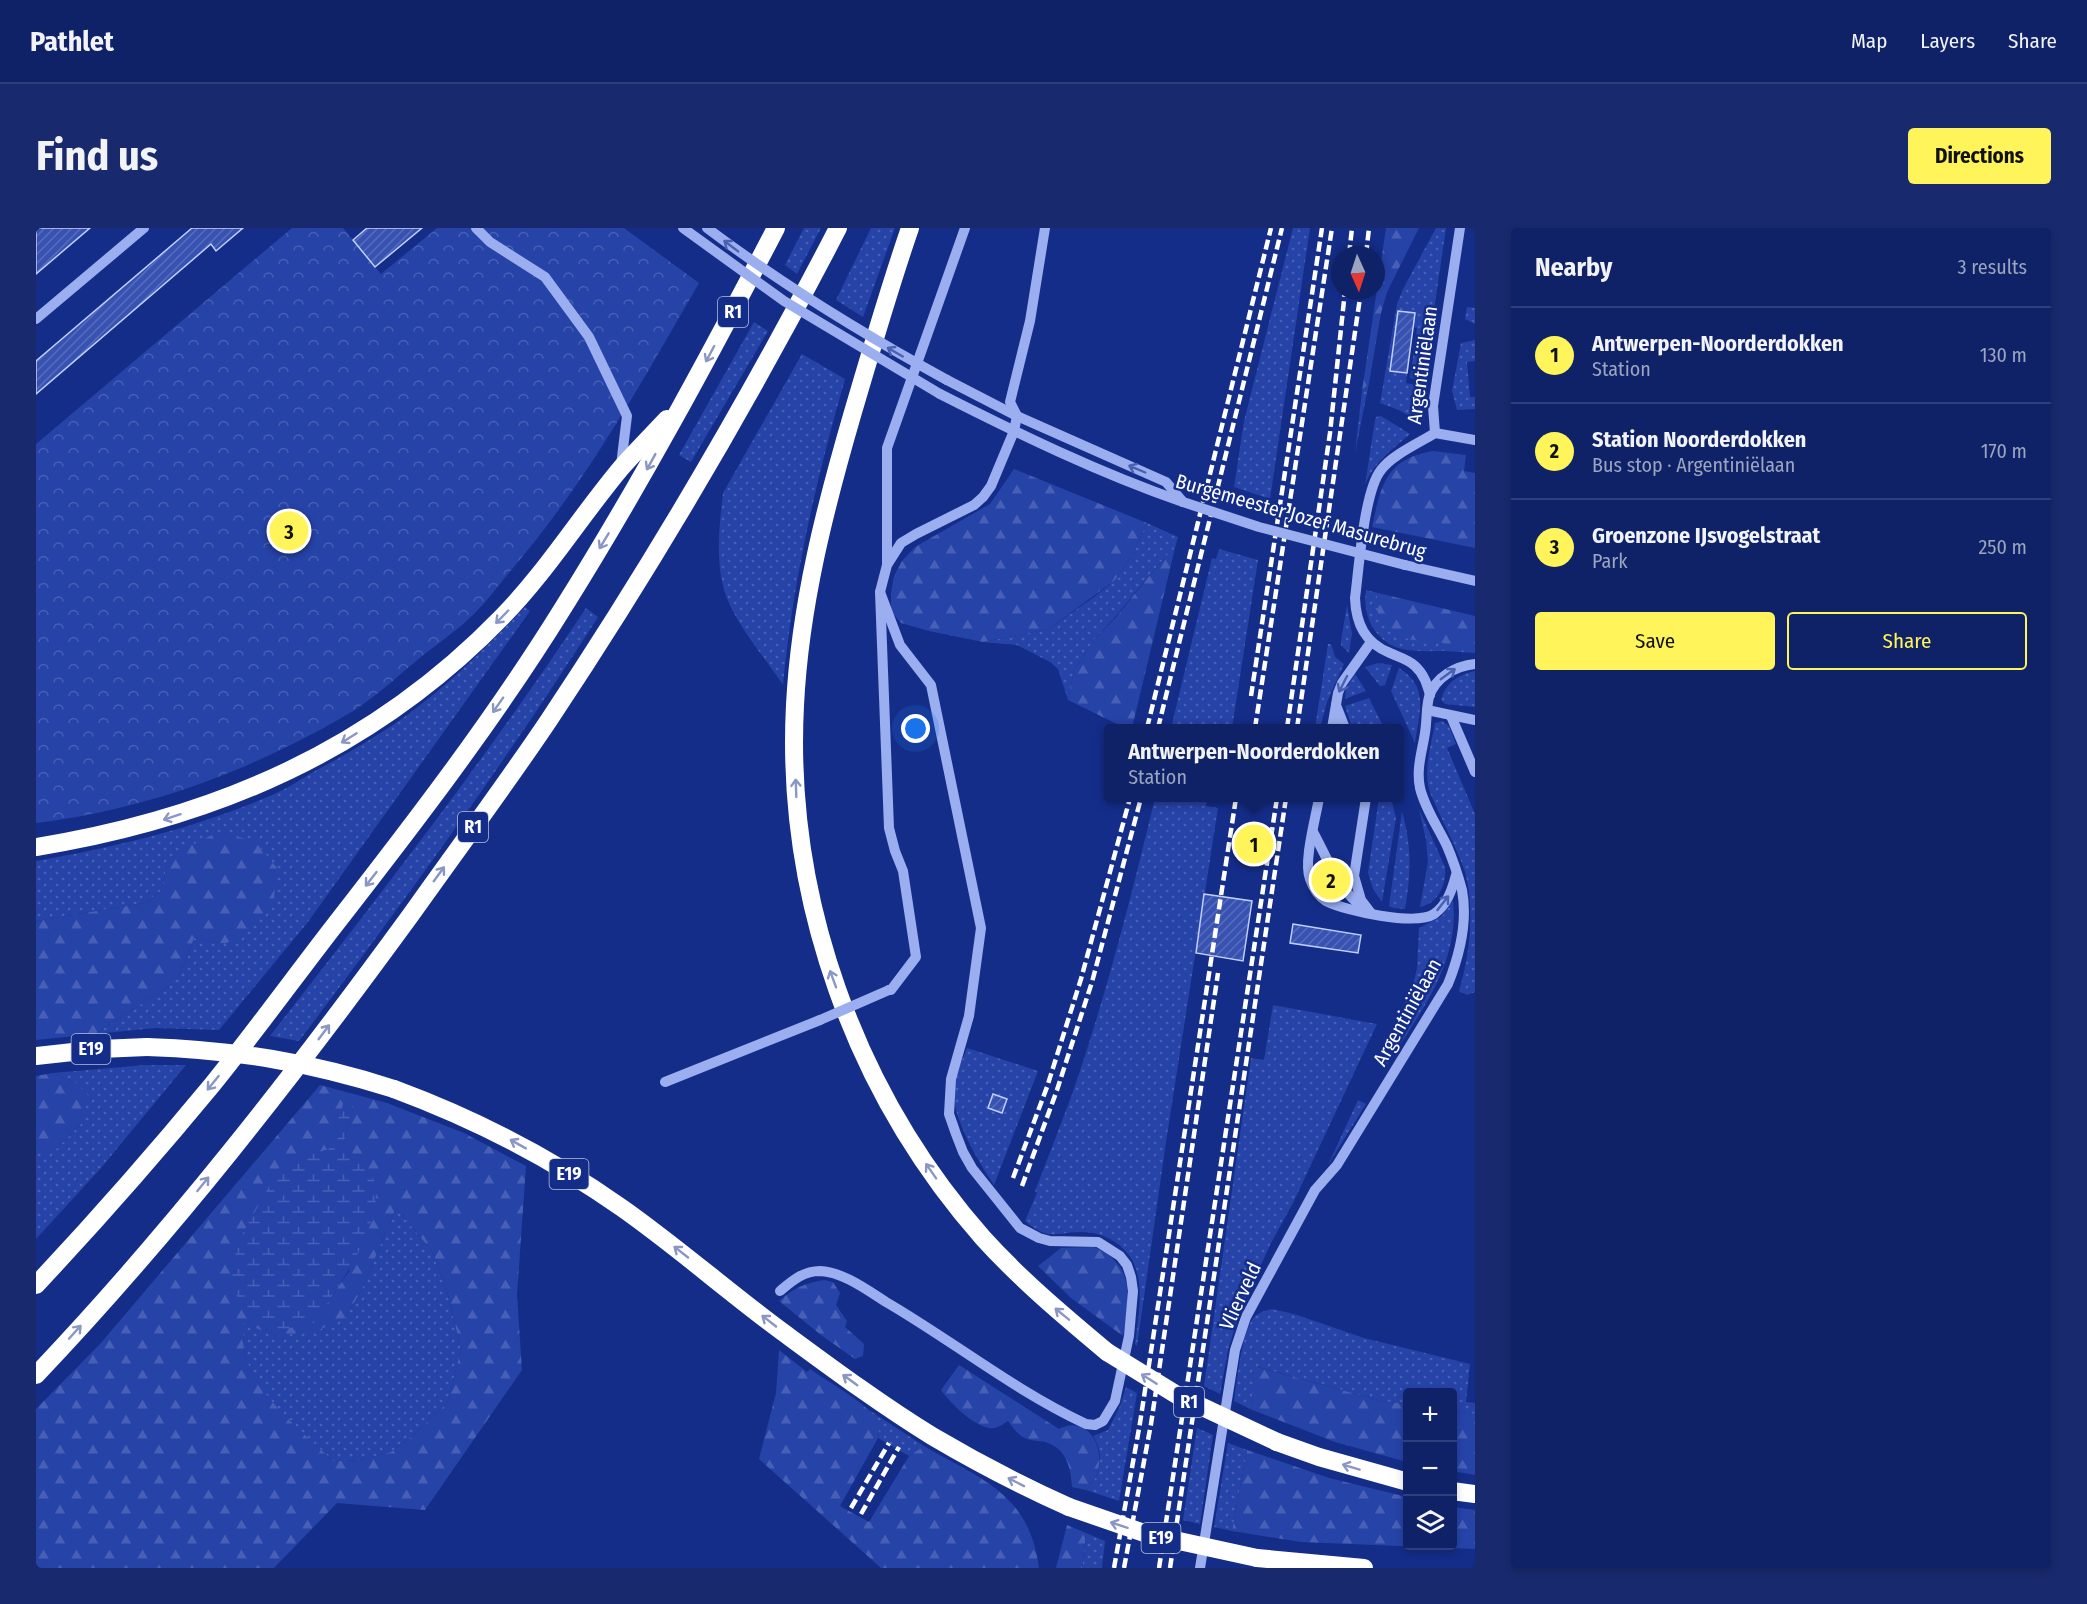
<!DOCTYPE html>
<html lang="en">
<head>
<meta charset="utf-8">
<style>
  body { margin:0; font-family:"Fira Sans Condensed",sans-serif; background:#182a6d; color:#f1f3f6 }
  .controls { position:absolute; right:18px; bottom:18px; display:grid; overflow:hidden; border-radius:6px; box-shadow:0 3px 9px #0003 }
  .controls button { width:54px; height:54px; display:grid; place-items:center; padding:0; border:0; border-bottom:2px solid #2f3f7b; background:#0f2267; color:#f1f3f6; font:30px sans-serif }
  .compass { position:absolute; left:1295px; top:18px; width:54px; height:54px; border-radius:50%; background:#0f2267; box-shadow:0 3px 9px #0003; rotate:177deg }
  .you { position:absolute; left:880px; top:501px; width:21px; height:21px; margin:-15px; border:4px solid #fff; border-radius:50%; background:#1a73e8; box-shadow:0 0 0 9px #1a73e833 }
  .badge { display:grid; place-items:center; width:39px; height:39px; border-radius:50%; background:#fff459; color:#111; font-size:20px; font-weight:700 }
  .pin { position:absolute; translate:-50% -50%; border:3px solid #fff; box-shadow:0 2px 6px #0006 }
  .popup { position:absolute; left:1068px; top:496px; width:300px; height:78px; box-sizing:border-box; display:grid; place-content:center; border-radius:6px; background:#0f2267; filter:drop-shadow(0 2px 4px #0005); font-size:20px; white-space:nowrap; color:#9ba4c0 }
  .popup b { font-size:22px; color:#f1f3f6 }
  .popup::after { content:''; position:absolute; left:50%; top:100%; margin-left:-12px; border:12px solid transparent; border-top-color:#0f2267 }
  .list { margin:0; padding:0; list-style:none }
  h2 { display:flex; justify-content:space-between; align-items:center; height:78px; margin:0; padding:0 24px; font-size:26px }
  h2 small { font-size:20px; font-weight:400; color:#9ba4c0 }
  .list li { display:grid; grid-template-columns:39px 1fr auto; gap:18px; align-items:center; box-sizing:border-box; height:96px; padding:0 24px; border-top:2px solid #2f3f7b }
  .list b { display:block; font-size:22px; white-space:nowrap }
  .list p { margin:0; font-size:20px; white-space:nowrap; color:#9ba4c0 }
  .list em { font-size:20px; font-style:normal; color:#9ba4c0 }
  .actions { display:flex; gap:12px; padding:18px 24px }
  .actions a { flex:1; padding:14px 0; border:2px solid #fff459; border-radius:6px; text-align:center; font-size:21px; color:#fff459 }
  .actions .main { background:#fff459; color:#111 }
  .icon { flex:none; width:33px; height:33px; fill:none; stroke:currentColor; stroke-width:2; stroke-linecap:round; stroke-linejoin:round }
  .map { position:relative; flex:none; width:1439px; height:1340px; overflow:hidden; border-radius:6px }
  header { display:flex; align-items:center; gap:36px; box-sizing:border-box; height:84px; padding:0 30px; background:#0f2267; border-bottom:2px solid #2f3f7b }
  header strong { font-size:28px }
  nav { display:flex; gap:33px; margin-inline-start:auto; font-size:21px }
  .intro { display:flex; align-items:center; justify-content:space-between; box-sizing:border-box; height:144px; padding:0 36px }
  h1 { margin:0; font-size:42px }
  .button { padding:15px 27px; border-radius:6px; background:#fff459; color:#111; font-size:21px; font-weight:700 }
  main { display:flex; gap:36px; padding:0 36px }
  aside { flex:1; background:#0f2267; border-radius:6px; box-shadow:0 3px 9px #0003 }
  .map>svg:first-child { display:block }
</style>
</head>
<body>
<header>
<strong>Pathlet</strong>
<nav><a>Map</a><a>Layers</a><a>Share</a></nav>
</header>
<div class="intro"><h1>Find us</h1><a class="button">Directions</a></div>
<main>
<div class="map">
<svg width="1439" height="1340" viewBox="0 0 1439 1340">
  <defs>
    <pattern id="grass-dots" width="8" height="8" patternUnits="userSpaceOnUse" patternTransform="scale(1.5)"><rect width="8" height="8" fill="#2643a8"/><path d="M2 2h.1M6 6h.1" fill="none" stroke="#475fb5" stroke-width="1.8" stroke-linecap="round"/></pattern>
    <pattern id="forest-firs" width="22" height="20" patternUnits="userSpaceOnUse" patternTransform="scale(1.5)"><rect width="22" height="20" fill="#2643a8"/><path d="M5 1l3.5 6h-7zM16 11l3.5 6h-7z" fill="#475fb5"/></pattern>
    <pattern id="wetland-marsh" width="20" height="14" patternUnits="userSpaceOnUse" patternTransform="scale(1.5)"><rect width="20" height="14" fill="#2643a8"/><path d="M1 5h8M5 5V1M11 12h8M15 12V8" fill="none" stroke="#475fb5"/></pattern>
    <pattern id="park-crowns" width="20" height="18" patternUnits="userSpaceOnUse" patternTransform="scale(1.5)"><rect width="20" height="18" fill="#2643a8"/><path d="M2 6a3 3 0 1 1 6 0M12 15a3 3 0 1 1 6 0" fill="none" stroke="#475fb5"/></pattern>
    <pattern id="building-hatch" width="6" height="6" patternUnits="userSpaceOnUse" patternTransform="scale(1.5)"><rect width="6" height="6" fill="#3852b1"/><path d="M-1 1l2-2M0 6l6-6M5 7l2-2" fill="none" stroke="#566cbd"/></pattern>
  </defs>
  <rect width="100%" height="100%" fill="#142d89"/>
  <g fill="url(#grass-dots)">
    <path d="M768,0H785L761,46L749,37Z"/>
    <path d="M835,0H859L827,89L800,72Z"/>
    <path d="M1257,0H1274L1234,271L1198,259L1208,193Z"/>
    <path d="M1400,0H1410L1388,150L1391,153L1374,150L1381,100L1377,99L1362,83L1354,143L1371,145L1370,155L1391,159L1384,193L1382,194L1365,183L1344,175L1361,76L1367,61Z"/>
    <path d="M1431,79L1439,80V96L1429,91Z"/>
    <path d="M718,94L732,103L655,234L643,227Z"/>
    <path d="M1439,112V133L1431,134L1434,169H1439V181L1421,182L1416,163L1425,115Z"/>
    <path d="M766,126L809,151C780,252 757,352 747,457C729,430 706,404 693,375C678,342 683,300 687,265Z"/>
    <path d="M1333,155L1319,225L1326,163Z"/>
    <path d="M1345,188L1374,206C1356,222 1338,234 1329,257L1339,192L1340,189Z"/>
    <path d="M1111,295L1142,309L1139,320L1128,330L1079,389L1057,413L1038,442L1032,472L1022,441L1014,434L981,417L947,414L1013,401L1058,369L1079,352L1095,329Z"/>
    <path d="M1183,321L1222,332L1196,500H1135L1176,330L1180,331Z"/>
    <path d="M1330,362L1342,365C1339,379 1344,389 1352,401L1409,415V423C1395,423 1379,424 1366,421C1339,414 1326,388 1330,362Z"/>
    <path d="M1311,377L1316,406L1313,425L1305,417V413Z"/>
    <path d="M489,379L494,383L272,694L183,802L119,800L59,806L138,755L149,735L158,710L189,716L131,638L125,663L109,675L0,693V633C80,619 161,600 236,567C251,561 265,551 279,543C306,529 332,513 357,497C406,464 449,421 489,379Z"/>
    <path d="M550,380L562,389C469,535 367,675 263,813L234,808C343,668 452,528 550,380Z"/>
    <path d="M1292,416H1295L1299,429L1308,436L1291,474L1284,500H1279Z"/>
    <path d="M1342,435L1356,437L1349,457L1344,458L1329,439Z"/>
    <path d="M1363,440C1394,459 1383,485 1379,515L1355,463Z"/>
    <path d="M1439,443V479L1409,476L1405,472C1409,455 1423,446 1439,443Z"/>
    <path d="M1319,446L1330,463L1309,471L1310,460Z"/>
    <path d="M1333,470L1348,500H1323L1320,495L1315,497L1309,478Z"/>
    <path d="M1406,493L1413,498L1420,516L1411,520L1439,586V764L1431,767L1423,763C1434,727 1439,680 1429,644C1420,618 1406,593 1395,567C1386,545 1395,518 1399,495Z"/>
    <path d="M1119,570H1171L1170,578L1182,580L1130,914L1101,1118L1099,1116C1103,1081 1114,1037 1079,1014C1068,1007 1058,1004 1044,1004C1016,1005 1014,1013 989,993L1001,965L999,963C1011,932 1023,901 1035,869C1069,772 1095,670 1119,570Z"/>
    <path d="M1343,570H1355L1360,590L1346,674L1337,661L1332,645Z"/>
    <path d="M1383,581L1409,639C1411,656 1402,676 1384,679L1392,634L1390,612Z"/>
    <path d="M1366,584C1376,618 1375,646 1369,681L1357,680L1353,678Z"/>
    <path d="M1417,672C1424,736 1383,786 1351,837L1342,833L1377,758L1381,740L1383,700L1406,688Z"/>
    <path d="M1237,777L1341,796L1257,975L1235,1015L1205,1080L1192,1122L1184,1166L1168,1158L1215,830L1228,832Z"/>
    <path d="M931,820L1002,843L958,957C942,932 913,887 918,855C920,843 927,831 931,820Z"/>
    <path d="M109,837H150L65,940L0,1011V922H19L45,896L40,855L17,845Z"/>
    <path d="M1322,872L1330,876L1292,937Z"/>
    <path d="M360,980L396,1023L412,1067L425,1121L412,1174L379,1206L355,1224L324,1232L297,1233C266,1204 216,1166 208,1122C207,1113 207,1103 207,1094L241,1108L310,1089L326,1061Z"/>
    <path d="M1236,1081L1258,1086L1328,1110L1434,1136L1430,1174L1439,1175V1186L1417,1183L1416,1164H1372L1371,1176L1346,1173L1222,1139L1214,1181L1198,1173C1201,1153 1205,1109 1216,1092C1220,1085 1228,1083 1236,1081Z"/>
    <path d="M1090,1159L1101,1165L1083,1273L1050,1262C1065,1249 1069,1225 1057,1208L1072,1202L1084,1178Z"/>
    <path d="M833,1182L888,1218L873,1228L842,1210C845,1197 841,1192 833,1182Z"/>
    <path d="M1161,1200L1177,1207L1164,1296L1147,1292Z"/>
    <path d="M1192,1215L1211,1222L1196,1303L1178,1299Z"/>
    <path d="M1050,1305L1069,1313L1066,1340H1046Z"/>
  </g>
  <g fill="url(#forest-firs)" fill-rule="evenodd">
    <path d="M1350,0H1383L1351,64L1345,85L1333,155L1326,163Z"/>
    <path d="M1397,223L1430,227L1428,243L1439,245V320L1336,299C1345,258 1349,231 1397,223Z"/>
    <path d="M978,241L1111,295L1095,329L1079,352L1013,401L947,414L893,403L865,395L855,383V365L858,348L866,333L879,319L954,276Z"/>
    <path d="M1139,320L1096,500H1089L1032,472L1038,442L1057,413L1080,389L1128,330Z"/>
    <path d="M1342,365L1439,388V425L1409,423L1408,415C1376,413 1334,411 1342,365Z"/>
    <path d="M182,604L219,613L241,640L238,670L220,697L189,716L158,710L149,735L138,755L59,806L0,812V693L109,675L125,663L131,638L144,623Z"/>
    <path d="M17,845L40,855L53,868L45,896L19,922H0V848Z"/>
    <path d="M284,857L351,875L428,905L490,938L481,1067L486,1142L389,1282L301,1275L238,1340H0V1181L64,1116ZM318,877L307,916L336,947L313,1043L278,1094L272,928L293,921ZM360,980L396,1023L412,1067L425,1121L412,1174L379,1206L355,1224L324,1232L297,1233C266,1203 217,1166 208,1122C207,1114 208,1104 207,1095L241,1108L281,1103L310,1089L326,1061Z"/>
    <path d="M1058,1019C1099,1036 1094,1071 1087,1108L1035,1070L1002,1038L1025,1020Z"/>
    <path d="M788,1052L797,1054L804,1065L800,1077L811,1093L809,1099L828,1116L827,1128L819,1131L785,1107L743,1073C757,1060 770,1055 788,1052Z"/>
    <path d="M743,1122L771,1144L774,1141C791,1153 830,1175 841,1191C845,1197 843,1203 842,1210L804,1278L833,1294L873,1228L888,1218C946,1252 993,1265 1003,1340H845L723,1231L740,1165Z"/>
    <path d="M923,1137L1023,1201C1057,1183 1079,1236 1050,1262L1036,1259C1035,1241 1031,1222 1012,1215C1005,1212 997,1214 989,1210C982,1207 977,1200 972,1193C969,1195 963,1199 959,1200C942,1203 914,1175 905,1162Z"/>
    <path d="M1221,1139L1346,1173L1371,1176V1234L1299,1214L1214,1181Z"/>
    <path d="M1417,1183L1439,1186V1247L1417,1243Z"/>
    <path d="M1211,1222L1293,1250L1371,1269L1372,1318H1416L1417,1279L1439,1282V1321L1265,1314L1196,1303Z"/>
    <path d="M1031,1297L1050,1305L1046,1340H1020Z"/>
  </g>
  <path fill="url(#wetland-marsh)" d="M308,873L318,877L307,916C315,924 331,938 336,947C355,988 300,1062 278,1095L249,1101L223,1098L207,1081L193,1051L203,1012L246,935L293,921Z"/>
  <path fill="url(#park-crowns)" d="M256,0H307L345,46L401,0H588L663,55C606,154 551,253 477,340C464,355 453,371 439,385C423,401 404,414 386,428C362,448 334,474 307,489C212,544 108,582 0,595V216Z"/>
  <g fill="url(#building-hatch)" stroke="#c0cefb" stroke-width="1.5">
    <path d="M0,0H54L0,46Z"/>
    <path d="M156,0H207L180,23L175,16L0,166V133Z"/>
    <path d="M331,0H386L339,39L317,12Z"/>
    <path d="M1362,83L1379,85L1371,145L1354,143Z"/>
    <path d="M1168,666L1216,673L1207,733L1160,725Z"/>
    <path d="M1257,696L1325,707L1322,725L1254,715Z"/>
    <path d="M957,866L971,871L966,885L952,880Z"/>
  </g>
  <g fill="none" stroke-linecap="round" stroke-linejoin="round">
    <g stroke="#9aaef0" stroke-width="10">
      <path d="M440,0L454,14L509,49L553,109L591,188L585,237"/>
      <path d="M0,91L108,0"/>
      <path d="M911,152L981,188L1130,254L1147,274"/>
      <path d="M904,166C983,206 1063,245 1147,274"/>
      <path d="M1399,205L1397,178L1424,0"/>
      <path d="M1399,205L1439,212"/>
      <path d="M851,336V220L929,0"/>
      <path d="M1369,337L1439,353"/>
      <path d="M1394,467C1391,456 1388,446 1379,438C1372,431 1362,429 1354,425C1329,415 1320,396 1319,370C1323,340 1328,263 1345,242C1356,227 1383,215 1399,205"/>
      <path d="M1300,477L1309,500"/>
      <path d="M1391,482L1439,492"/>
      <path d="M1415,488L1439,544"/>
      <path d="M1296,500L1302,465L1306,455L1335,414"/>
      <path d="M1283,570C1280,589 1267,634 1274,651C1277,660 1282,668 1290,673C1309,683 1380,698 1398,686C1411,677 1416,662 1420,647"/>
      <path d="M1330,570L1318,648L1325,672L1335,685"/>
      <path d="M1277,604C1291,629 1303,664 1328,680"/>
      <path d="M853,762H855L880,729L867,643L859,623L853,600L844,364L851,337L865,315L880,306L938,277L947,269L955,258L978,203L981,188L974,174L994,93L1009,0"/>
      <path d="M629,854L784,792"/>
      <path d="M744,1063C756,1053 767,1043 784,1043C807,1044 831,1062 850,1074C917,1113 979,1163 1050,1196L1059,1197L1067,1193L1079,1173L1093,1108L1097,1063L1095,1049L1091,1037L1084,1028L1062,1014L1014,1013L1003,1010L984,1000L936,940L927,924L920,906L913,886L915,851L933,788L945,700L895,457L864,417L844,364"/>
      <path d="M1164,1340L1199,1122L1210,1089L1279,962L1301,937L1412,756C1424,726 1432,694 1426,662C1422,647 1417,632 1411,618C1402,599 1389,581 1384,560C1380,541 1386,524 1389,505C1391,493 1390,481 1393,469C1399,449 1420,438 1439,436"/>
    </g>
    <g stroke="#fff" stroke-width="18">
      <path d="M874,0C853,61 835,123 817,184C789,280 764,377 759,477C749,670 819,865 947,1010C985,1052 1028,1088 1071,1124"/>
      <path d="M0,619C180,590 338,521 466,389C511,343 544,289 585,240C600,223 616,207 631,191"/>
      <path d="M0,828L64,821L111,819"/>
      <path d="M358,861C439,891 515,930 586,980C640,1018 690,1062 744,1102C793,1138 844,1176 896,1208C940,1234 986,1258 1033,1279"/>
      <path d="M0,1057C61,992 119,926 176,857C217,806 255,754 295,702C376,598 457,493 527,380C604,257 673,129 740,0"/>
      <path d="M0,1147C136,1004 258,847 374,688C420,623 468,559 513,492C618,334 715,169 802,0"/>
      <path d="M1241,1214L1283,1229L1372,1254"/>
      <path d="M1416,1263L1439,1266"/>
      <path d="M1221,1330L1328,1340"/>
    </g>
    <g stroke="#fff" stroke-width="4.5" stroke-dasharray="10 4.5" stroke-linecap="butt">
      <path d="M1313,27L1316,0"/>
      <path d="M1330,27L1333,0"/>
      <path d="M1215,468L1286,0"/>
      <path d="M1111,500L1235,0"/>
      <path d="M1122,500L1246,0"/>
      <path d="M1219,500L1296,0"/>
      <path d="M1251,500L1294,205L1309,63"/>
      <path d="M1261,500L1325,63"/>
      <path d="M977,950L1011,859L1045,751L1094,570"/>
      <path d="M986,958L1021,862L1056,754L1105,570"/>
      <path d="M815,1280L853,1215"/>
      <path d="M825,1286L863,1219"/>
      <path d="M1078,1340L1104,1195L1200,570"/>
      <path d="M1088,1340L1115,1196L1182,745"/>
      <path d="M1123,1340L1241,570"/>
      <path d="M1134,1340L1250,570"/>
    </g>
    <g stroke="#9aaef0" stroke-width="10">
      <path d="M647,0L748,73L904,166"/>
      <path d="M671,0C747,57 827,106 911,152"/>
      <path d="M1147,274L1223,299L1369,337"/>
      <path d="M784,792L853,762"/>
    </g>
    <g stroke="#fff" stroke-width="18">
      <path d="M111,819C199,822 274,834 358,861"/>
      <path d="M1071,1124L1141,1167L1241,1214"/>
      <path d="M1033,1279L1111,1306L1221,1330"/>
    </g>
  </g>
  <defs><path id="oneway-shaft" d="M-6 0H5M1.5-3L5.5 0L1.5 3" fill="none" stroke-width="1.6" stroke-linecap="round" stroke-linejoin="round" transform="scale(1.5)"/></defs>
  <g stroke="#4a61b2">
    <use href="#oneway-shaft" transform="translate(695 18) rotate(-143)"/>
    <use href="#oneway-shaft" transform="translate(859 124) rotate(-150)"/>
    <use href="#oneway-shaft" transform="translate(1101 241) rotate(-157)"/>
    <use href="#oneway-shaft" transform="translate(1412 446) rotate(-36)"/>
    <use href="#oneway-shaft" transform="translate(1307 456) rotate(117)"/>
    <use href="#oneway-shaft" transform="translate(1407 675) rotate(-52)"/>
  </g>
  <g stroke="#8a96c4">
    <use href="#oneway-shaft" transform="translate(674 126) rotate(118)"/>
    <use href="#oneway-shaft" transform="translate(615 234) rotate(119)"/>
    <use href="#oneway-shaft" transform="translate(568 313) rotate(121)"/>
    <use href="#oneway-shaft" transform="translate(466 389) rotate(134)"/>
    <use href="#oneway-shaft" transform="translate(462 477) rotate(125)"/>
    <use href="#oneway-shaft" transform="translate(313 510) rotate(148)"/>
    <use href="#oneway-shaft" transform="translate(760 560) rotate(-92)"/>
    <use href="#oneway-shaft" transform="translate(136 589) rotate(162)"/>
    <use href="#oneway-shaft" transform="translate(403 646) rotate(-54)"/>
    <use href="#oneway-shaft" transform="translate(335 651) rotate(128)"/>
    <use href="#oneway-shaft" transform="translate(797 751) rotate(-110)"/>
    <use href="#oneway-shaft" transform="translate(288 804) rotate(-53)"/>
    <use href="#oneway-shaft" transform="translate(177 855) rotate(129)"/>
    <use href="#oneway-shaft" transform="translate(482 916) rotate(-151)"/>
    <use href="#oneway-shaft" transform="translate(895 943) rotate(-125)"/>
    <use href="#oneway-shaft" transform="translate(167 956) rotate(-51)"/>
    <use href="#oneway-shaft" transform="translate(645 1024) rotate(-142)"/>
    <use href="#oneway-shaft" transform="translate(1026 1086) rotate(-141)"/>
    <use href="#oneway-shaft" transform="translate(733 1093) rotate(-142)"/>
    <use href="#oneway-shaft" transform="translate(39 1104) rotate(-48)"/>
    <use href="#oneway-shaft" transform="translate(1113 1151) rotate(-148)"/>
    <use href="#oneway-shaft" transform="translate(814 1152) rotate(-144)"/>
    <use href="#oneway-shaft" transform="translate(1315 1239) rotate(-163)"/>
    <use href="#oneway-shaft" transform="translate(980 1254) rotate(-153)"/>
    <use href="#oneway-shaft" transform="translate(1083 1297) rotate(-162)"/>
  </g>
  <g text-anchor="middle" stroke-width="5" stroke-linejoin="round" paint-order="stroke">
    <g fill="#142d89" stroke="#b8c0dc" stroke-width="1.5">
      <rect x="682" y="69" width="30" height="30" rx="4.5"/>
      <rect x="422" y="584" width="30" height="30" rx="4.5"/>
      <rect x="35.5" y="806" width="39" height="30" rx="4.5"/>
      <rect x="513.5" y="931" width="39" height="30" rx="4.5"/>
      <rect x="1138" y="1159" width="30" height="30" rx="4.5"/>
      <rect x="1105.5" y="1295" width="39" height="30" rx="4.5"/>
    </g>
    <g font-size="18" font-weight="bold" fill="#fff">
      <text x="697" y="90">R1</text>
      <text x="437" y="605">R1</text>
      <text x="55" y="827">E19</text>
      <text x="533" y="952">E19</text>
      <text x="1153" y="1180">R1</text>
      <text x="1125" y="1316">E19</text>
    </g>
    <g font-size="20" fill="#fff" stroke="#142d89">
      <text transform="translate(1386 137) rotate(-82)" y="7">Argentiniëlaan</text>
      <text transform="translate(1265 288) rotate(16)" y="7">Burgemeester Jozef Masurebrug</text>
      <text transform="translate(1371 784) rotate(-61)" y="7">Argentiniëlaan</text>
      <text transform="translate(1204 1068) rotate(-65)" y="7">Vlierveld</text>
    </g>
  </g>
</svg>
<div class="controls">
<button>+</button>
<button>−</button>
<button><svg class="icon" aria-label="layers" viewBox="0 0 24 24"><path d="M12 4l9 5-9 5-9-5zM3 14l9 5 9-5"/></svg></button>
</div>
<svg class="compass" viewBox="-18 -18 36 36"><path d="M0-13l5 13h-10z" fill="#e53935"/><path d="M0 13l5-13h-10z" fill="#9ba4c0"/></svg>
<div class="you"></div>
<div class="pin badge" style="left:1218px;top:616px">1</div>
<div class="popup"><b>Antwerpen-Noorderdokken</b>Station</div>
<div class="pin badge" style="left:1295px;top:652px">2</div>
<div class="pin badge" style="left:253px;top:303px">3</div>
</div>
<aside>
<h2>Nearby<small>3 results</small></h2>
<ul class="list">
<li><span class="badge">1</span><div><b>Antwerpen-Noorderdokken</b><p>Station</p></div><em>130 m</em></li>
<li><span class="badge">2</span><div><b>Station Noorderdokken</b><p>Bus stop · Argentiniëlaan</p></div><em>170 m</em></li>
<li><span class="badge">3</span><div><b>Groenzone IJsvogelstraat</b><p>Park</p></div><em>250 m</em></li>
</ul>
<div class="actions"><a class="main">Save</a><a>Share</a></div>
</aside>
</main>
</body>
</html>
